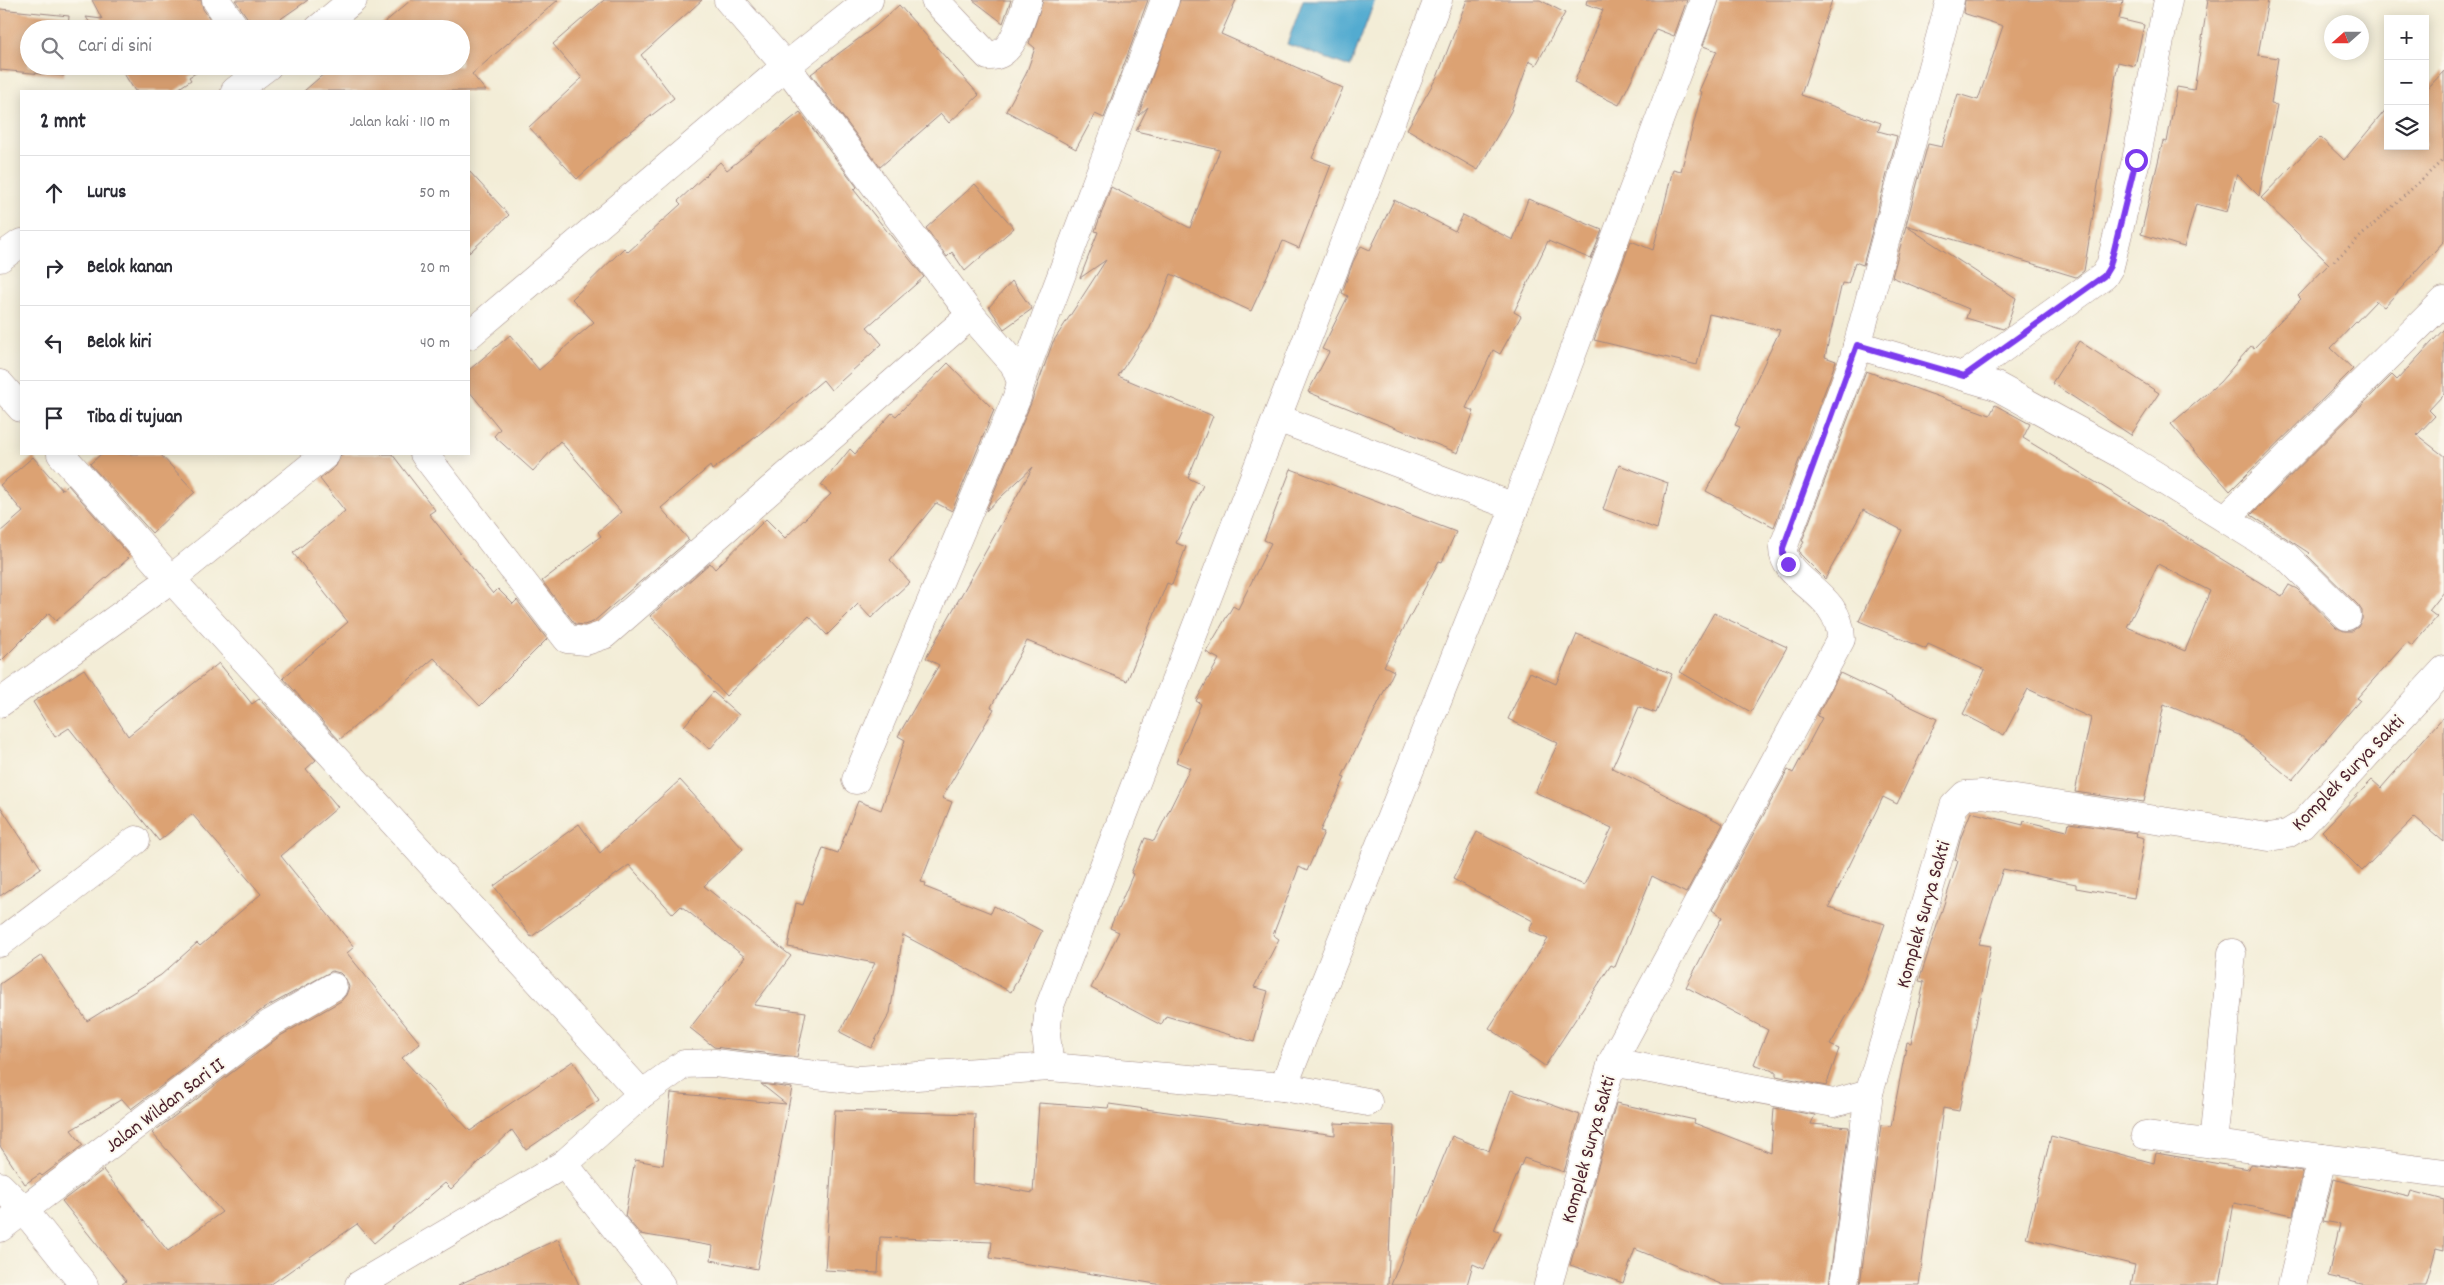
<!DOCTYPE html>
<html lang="id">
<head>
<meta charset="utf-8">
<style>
  body { margin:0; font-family:Dekko,sans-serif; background:#f2f2f3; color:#2b2b33 }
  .controls { position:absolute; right:15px; top:15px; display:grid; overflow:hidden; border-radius:0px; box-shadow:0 2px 12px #0003 }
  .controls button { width:45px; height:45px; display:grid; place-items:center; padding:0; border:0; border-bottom:1px solid #e1e1e2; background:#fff; color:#2b2b33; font:25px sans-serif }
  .compass { position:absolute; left:2324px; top:15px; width:45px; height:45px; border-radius:50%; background:#fff; box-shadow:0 2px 12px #0003; rotate:249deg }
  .stop { position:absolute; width:15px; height:15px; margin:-11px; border:4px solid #7c3aed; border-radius:50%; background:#fff }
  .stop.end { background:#7c3aed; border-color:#fff; box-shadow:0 1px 5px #0008 }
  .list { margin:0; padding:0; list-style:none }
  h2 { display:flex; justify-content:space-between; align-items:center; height:65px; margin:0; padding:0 20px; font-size:21px }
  h2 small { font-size:16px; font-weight:400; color:#7c7c81 }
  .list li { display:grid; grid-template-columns:32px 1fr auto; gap:15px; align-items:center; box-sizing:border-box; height:75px; padding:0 20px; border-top:1px solid #e1e1e2 }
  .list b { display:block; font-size:19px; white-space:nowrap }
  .list em { font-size:16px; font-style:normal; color:#7c7c81 }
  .icon { flex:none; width:28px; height:28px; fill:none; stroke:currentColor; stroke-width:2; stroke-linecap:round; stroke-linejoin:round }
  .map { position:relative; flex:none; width:2444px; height:1285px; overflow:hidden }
  .search { position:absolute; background:#fff; box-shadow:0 2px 12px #0003; left:20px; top:20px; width:450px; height:55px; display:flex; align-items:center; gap:12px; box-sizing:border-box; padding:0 18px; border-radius:28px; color:#7c7c81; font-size:19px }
  .panel { position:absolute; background:#fff; box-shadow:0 2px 12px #0003; left:20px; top:90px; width:450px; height:365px; border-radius:0px }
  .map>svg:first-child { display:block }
</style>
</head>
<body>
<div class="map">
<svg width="2444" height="1285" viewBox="0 0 2444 1285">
  <rect width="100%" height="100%" fill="#fbf7ec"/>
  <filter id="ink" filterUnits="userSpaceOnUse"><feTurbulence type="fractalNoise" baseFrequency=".02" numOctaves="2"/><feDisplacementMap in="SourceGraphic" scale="10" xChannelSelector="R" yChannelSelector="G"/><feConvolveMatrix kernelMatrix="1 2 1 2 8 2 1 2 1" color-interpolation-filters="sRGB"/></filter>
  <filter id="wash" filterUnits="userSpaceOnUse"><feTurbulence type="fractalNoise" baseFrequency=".0096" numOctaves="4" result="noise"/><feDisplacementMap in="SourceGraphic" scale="20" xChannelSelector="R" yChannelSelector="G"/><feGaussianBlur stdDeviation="1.12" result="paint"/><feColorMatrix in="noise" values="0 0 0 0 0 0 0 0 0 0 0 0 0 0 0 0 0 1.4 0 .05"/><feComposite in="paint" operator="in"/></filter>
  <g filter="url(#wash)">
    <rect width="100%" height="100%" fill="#f3edd7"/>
    <path fill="#53abd0" stroke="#4e657e" d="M1303,0H1375L1350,67L1287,44Z"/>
    <g id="blocks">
      <g fill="#dca273" fill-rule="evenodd">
        <path d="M92,0H201L203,9L217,29H94L86,17L102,19Z"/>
        <path d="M235,0H308L266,29H251L249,20Z"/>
        <path d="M411,0H558L472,74L486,91H304L333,66H461V29H377Z"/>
        <path d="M604,0H702L641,55L674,98L621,139L577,179L529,127L582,78L553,44Z"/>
        <path d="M973,0H1011L1003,23Z"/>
        <path d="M1043,0H1148L1104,118L1095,114L1076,149L1006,111L1026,74L1035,48L1029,43Z"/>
        <path d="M1180,0H1236L1221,34L1343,88L1312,158L1331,165L1299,248L1283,241L1251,311L1171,274L1150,328L1118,376L1213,416L1188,478L1203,485L1176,543L1186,547L1172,585L1167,583L1127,681L1027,641L991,707L994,709L942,798L952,802L921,882L926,883L925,887L991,913L994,906L1042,931L1011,992L903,935L890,1013L871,1048L840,1032L875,963L788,947L796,903L803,905L823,848L838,853L858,801L881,810L905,740L898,736L939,665L926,658L1033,467L986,511L1031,403L1053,342L1106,260L1080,278L1098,232L1095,231L1111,187L1190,228L1220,150L1136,131L1148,107L1138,116Z"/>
        <path d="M1467,0H1540L1565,13L1536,65L1529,61L1511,111L1478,170L1407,129L1438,75Z"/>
        <path d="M1587,0H1687L1674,36L1656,29L1619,105L1574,83L1603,10L1586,4Z"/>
        <path d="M1719,0H1832L1801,95L1881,123L1878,131L1897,136L1863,265L1855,262L1848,284L1842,283L1825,357L1836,361L1774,527L1706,491L1740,427L1735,425L1780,330L1709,314L1697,365L1594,340L1631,241L1653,250L1673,169L1681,171L1702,92L1699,91L1717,51L1703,46Z"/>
        <path d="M1965,0H2123L2119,19L2144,25L2135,66L2118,62L2084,271L2076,277L1906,225L1928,144L1942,147L1958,94L1978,100L2003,26L1963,13Z"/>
        <path d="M2208,0H2268L2258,55L2278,58L2271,104L2277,105L2259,196L2237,174L2227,212L2196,204L2184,247L2141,234L2163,141L2167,142L2177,87L2194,90Z"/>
        <path d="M899,5L979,95L949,123L941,114L880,167L811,74L876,26Z"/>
        <path d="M0,9L69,16L68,29H29V66H65L64,76L0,70Z"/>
        <path d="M119,66H208L189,77L191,80L175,91H135Z"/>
        <path d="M2444,71V241L2384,307L2376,301L2331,348L2353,369L2230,491L2171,424L2220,382L2251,346L2254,348L2301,299L2298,296L2329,264L2261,198L2320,137L2344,160L2388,107V146H2425V91Z"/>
        <path d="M800,112L857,187L854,190L924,277L867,327L882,344L831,390L823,380L757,436L712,470L710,466L661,508L689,540L593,622L584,625L575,624L542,581L601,536L598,532L621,512L560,441L533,471L494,436L500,429L469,391V370L510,335L539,370L594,322L572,299L624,248L628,252L681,204L678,201L720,162L727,170Z"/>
        <path d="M469,171L509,215L469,253Z"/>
        <path d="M975,184L1014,228L965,271L952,252L947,257L926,228Z"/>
        <path d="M1528,199L1602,230L1591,259L1548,241L1514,312L1521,316L1500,354L1493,350L1466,408L1474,411L1458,453L1308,392L1329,352L1322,349L1348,296L1342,293L1353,262L1361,246L1370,250L1394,200L1455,231L1463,215L1513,240Z"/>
        <path d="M1906,226L2016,298L2007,326L2003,329L1966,318L1969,309L1892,277Z"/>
        <path d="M1012,281L1032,309L1004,329L989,307Z"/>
        <path d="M2444,329V394L2429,410L2435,416L2417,435L2444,456V592L2429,611L2437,617L2412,646L2407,642L2357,698L2360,700L2292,780L2239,735L2164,704L2144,802L2075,792L2091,718L2028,689L2004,735L1963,714L1985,670L1928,644L1926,649L1859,621L1902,530L1863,510L1825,579L1800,554L1799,550L1804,542L1802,541L1866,371L1990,415L1995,405L2030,424L2023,438L2282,596L2289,585L2297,589L2336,627L2344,631H2352L2358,627L2362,619V611L2358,605L2307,555L2309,553L2251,515L2392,375L2397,380ZM2158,564L2210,591L2185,651L2127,627Z"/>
        <path d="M2079,341L2159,393L2131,435L2052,383Z"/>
        <path d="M948,363L994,410L952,511L936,503L890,560L910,582L871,618L858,604L827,635L809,616L726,696L650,616L710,563L715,569L766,519L785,538L831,494L821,485L850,449L855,454L892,413L896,416Z"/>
        <path d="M101,454H160L195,492L152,533L90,464Z"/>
        <path d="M341,454H392L435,510L429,514L493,594L498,589L513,604L517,600L547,639L480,706L434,658L339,740L283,678L348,622L293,553L345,511L320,479L336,466Z"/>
        <path d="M33,457L62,490L68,485L129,555L127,557L129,558L56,621L49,613L0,662V532L23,512L0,485Z"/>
        <path d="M1619,465L1668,483L1657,529L1603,509Z"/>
        <path d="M1291,469L1456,532L1442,562L1439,561L1384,666L1394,671L1342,777L1345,778L1320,831L1324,832L1307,871L1299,867L1273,935L1279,939L1254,987L1268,991L1254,1042L1166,1016L1161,1025L1091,988L1119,932L1110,928L1133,874L1131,873L1145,838L1154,841L1190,768L1176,762L1201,704L1196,701L1219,659L1206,652L1233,606L1238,609L1271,543L1264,540Z"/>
        <path d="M1714,613L1787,647L1751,712L1680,672Z"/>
        <path d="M1577,634L1672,674L1656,713L1639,707L1612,768L1723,824L1686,893L1652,876L1615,967L1611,965L1545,1066L1489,1028L1548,939L1529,931L1533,921L1453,879L1477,832L1544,868L1584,885L1612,828L1535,792L1558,743L1508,719L1530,672L1556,684Z"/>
        <path d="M219,663L252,704L259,699L316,760L306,769L338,807L281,856L354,947L347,953L420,1043L402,1058L470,1131L573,1061L599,1100L526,1150L512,1130L451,1189L445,1183L374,1243L357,1224L270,1285H121L126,1281L62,1201L103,1170L168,1251L222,1212L152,1133L280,1036L341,1001L346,995L349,987L346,979L340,973L332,971L263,1009L131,1109L122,1099L71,1130L83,1145L42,1176L40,1174L25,1184L0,1146V984L42,955L87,1021L161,975L197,943L200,946L261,894L192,814L159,841L69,728L55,737L33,702L84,669L128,736Z"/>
        <path d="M1840,673L1937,719L1897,804L1883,797L1829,907L1885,924L1860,993L1830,1045L1839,1049L1826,1086L1776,1076V1072L1754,1064L1768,1030L1686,987L1722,917L1712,910L1788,770L1793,773L1822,718L1817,716Z"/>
        <path d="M713,692L739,715L710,749L684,726Z"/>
        <path d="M2444,716V842L2415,817L2362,871L2322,831L2372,780L2381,788Z"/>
        <path d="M680,780L743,849L704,886L791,956L754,1005L806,1012L797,1057L714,1047L690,1028L745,957L681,906L673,914L629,865L531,937L494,886L579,824L600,853Z"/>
        <path d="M0,806L41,868L0,896Z"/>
        <path d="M1971,812L2023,825L2024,821L2067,831L2069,823L2137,833L2136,836L2144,838L2134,898L2076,888V884L2003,869L1979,944L1991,946L1959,1111L1943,1108L1919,1285H1860L1881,1125L1891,1126L1907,1042L1911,1043L1924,982L1919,981L1958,861L1955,860L1961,837Z"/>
        <path d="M761,1084L792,1088L757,1269L711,1260L713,1246L640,1234L625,1216L635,1160L663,1165L671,1093L786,1104Z"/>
        <path d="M1511,1090L1580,1115L1564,1172L1524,1158L1494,1230L1501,1233L1484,1269L1473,1264L1467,1285H1391L1452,1136L1489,1151Z"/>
        <path d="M1039,1103L1108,1108L1109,1104L1335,1135V1123L1394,1126L1388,1285H1163L990,1258L992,1242L880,1237L878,1273L825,1270L835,1110L975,1114L973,1183L1033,1193Z"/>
        <path d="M1616,1103L1695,1120L1694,1123L1771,1153L1774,1108L1815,1115L1811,1124L1849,1127L1829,1285H1723L1635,1249L1623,1283L1570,1265Z"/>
        <path d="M2051,1136L2154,1163L2156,1153L2249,1169L2250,1164L2303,1171L2293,1215L2234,1203L2220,1285H2131L2135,1265L2026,1238Z"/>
        <path d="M2333,1179L2409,1197L2411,1191L2444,1200V1251L2436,1249L2426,1285H2366L2328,1276L2340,1224L2323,1221Z"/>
        <path d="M558,1239L579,1285H458Z"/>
      </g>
    </g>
  </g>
  <g filter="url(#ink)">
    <use href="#blocks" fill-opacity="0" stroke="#9e8681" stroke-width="1"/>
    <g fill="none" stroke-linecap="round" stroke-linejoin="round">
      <g stroke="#9e8681" stroke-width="29">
        <g id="minor">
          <path d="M216,0L236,29"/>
          <path d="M728,0L786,66L971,315L1014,364L1021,382L1017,397L856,780"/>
          <path d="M935,0L988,56C1014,58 1020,20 1028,0"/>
          <path d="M318,29L353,0"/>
          <path d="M235,91L268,66"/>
          <path d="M0,258L21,243"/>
          <path d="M469,335L786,66L869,0"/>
          <path d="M1857,345L1996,386L2126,457L2287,557L2347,616"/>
          <path d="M1964,376L2104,276L2110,266L2136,160L2168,0"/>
          <path d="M1021,382L1165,0"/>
          <path d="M0,384L21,408"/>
          <path d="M1277,418L1515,507"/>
          <path d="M61,454L171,579L642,1094"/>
          <path d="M424,454L567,639L586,641L604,635L971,315"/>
          <path d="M2234,510L2444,301"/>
          <path d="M0,703L171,579L326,454"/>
          <path d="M0,943L136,840"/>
          <path d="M1612,1062L1841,639C1841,592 1782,581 1783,548L1853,361L1950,0"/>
          <path d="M1050,1067L1046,1035L1049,1008L1438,0"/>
          <path d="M1283,1087L1515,507L1704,0"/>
          <path d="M2145,1135L2322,1158"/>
          <path d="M2213,1144L2232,953"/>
          <path d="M564,1164L661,1285"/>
          <path d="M0,1186L24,1210L84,1285"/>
          <path d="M0,1228L271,1023L333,987"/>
          <path d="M359,1285L564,1164L642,1094L684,1064L714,1063L858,1080L1050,1067L1283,1087L1368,1102"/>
          <path d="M1548,1285L1612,1062L1834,1103L1869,1093L1954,806L1965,795L1982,794L2269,837L2287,834L2302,825L2444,670"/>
          <path d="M1844,1285L1869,1093"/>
          <path d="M2292,1285L2322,1158L2444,1173"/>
        </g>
      </g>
      <path stroke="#9e8681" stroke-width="3" stroke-dasharray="1 4" stroke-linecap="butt" d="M2334,261L2444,159"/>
      <use href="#minor" stroke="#fff" stroke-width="28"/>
    </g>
  </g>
  <g fill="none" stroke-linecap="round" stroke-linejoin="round" filter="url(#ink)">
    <path stroke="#7c3aed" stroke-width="6" d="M1788,564L1783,555V548L1857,345L1964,376L2104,276L2110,266L2136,160"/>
  </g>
  <g text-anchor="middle" stroke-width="4" stroke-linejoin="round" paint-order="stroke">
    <g font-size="20" fill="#4a1f2b" stroke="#fbf7ec">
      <text transform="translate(2347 772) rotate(-46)" y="7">Komplek Surya Sakti</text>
      <text transform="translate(1922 914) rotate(-74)" y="7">Komplek Surya Sakti</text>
      <text transform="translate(164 1104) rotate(-37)" y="7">Jalan Wildan Sari II</text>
      <text transform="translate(1587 1149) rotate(-74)" y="7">Komplek Surya Sakti</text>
    </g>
  </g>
</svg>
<div class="controls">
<button>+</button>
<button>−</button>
<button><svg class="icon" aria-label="layers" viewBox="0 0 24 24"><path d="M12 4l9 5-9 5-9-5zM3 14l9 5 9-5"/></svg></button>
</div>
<svg class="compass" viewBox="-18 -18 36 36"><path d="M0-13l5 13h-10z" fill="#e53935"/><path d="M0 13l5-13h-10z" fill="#7c7c81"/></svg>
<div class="stop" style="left:2136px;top:160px"></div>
<div class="stop end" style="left:1788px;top:564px"></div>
<div class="search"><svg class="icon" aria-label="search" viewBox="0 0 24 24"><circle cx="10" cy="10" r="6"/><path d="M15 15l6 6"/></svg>Cari di sini</div>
<section class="panel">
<h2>2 mnt<small>Jalan kaki · 110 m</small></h2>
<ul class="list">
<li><svg class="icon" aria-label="ahead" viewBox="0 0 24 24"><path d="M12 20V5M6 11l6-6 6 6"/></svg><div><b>Lurus</b></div><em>50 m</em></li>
<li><svg class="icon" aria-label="right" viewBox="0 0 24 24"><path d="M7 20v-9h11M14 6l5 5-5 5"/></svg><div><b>Belok kanan</b></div><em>20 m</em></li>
<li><svg class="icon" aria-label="left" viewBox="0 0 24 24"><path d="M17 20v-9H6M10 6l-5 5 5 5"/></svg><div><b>Belok kiri</b></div><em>40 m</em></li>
<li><svg class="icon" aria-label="arrive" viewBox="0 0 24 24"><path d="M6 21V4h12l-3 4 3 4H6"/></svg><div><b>Tiba di tujuan</b></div></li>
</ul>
</section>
</div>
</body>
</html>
